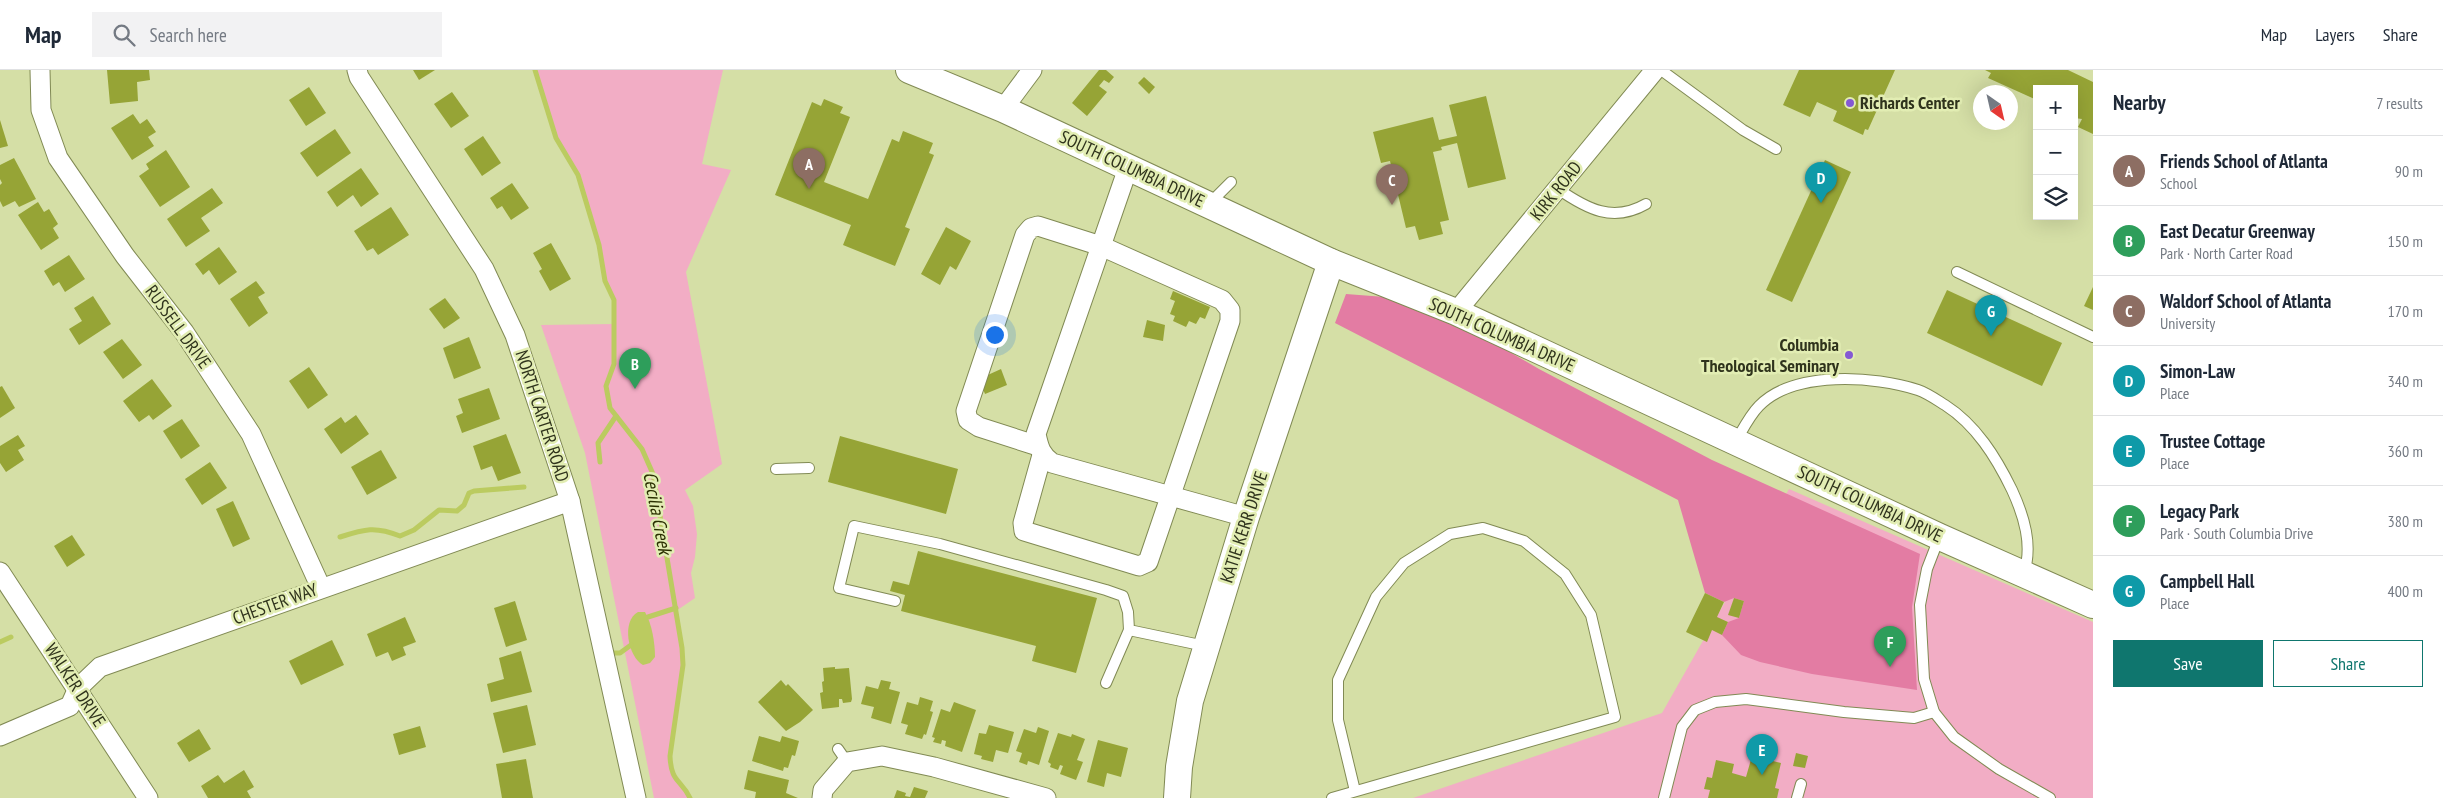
<!DOCTYPE html>
<html lang="en">
<head>
<meta charset="utf-8">
<style>
  body { margin:0; font-family:"PT Sans Narrow",sans-serif; background:#f2f2f3; color:#1f2937 }
  .controls { position:absolute; right:15px; top:15px; display:grid; overflow:hidden; border-radius:0px; box-shadow:0 5px 20px #0002 }
  .controls button { width:45px; height:45px; display:grid; place-items:center; padding:0; border:0; border-bottom:1px solid #e0e1e3; background:#fff; color:#1f2937; font:25px sans-serif }
  .compass { position:absolute; left:1973px; top:15px; width:45px; height:45px; border-radius:50%; background:#fff; box-shadow:0 5px 20px #0002; rotate:146deg }
  .you { position:absolute; left:994px; top:264px; width:18px; height:18px; margin:-12px; border:4px solid #fff; border-radius:50%; background:#1a73e8; box-shadow:0 0 0 8px #1a73e833 }
  .badge { display:grid; place-items:center; width:32px; height:32px; border-radius:50%; background:#0f766e; color:#fff; font-size:16px; font-weight:700 }
  .pin { position:absolute; translate:-50% -41px; filter:drop-shadow(0 1px 2px #0008) }
  .pin::after { content:''; position:absolute; top:26px; width:18px; height:15px; background:inherit; clip-path:polygon(0 0,100% 0,50% 100%) }
  .list { margin:0; padding:0; list-style:none }
  h2 { display:flex; justify-content:space-between; align-items:center; height:65px; margin:0; padding:0 20px; font-size:21px }
  h2 small { font-size:16px; font-weight:400; color:#747a83 }
  .list li { display:grid; grid-template-columns:32px 1fr auto; gap:15px; align-items:center; box-sizing:border-box; height:70px; padding:0 20px; border-top:1px solid #e0e1e3 }
  .list b { display:block; font-size:19px; white-space:nowrap }
  .list p { margin:0; font-size:16px; white-space:nowrap; color:#747a83 }
  .list em { font-size:16px; font-style:normal; color:#747a83 }
  .actions { display:flex; gap:10px; padding:15px 20px }
  .actions a { flex:1; padding:11px 0; border:1px solid #0f766e; border-radius:0px; text-align:center; font-size:18px; color:#0f766e }
  .actions .main { background:#0f766e; color:#fff }
  .icon { flex:none; width:28px; height:28px; fill:none; stroke:currentColor; stroke-width:2; stroke-linecap:round; stroke-linejoin:round }
  .map { position:relative; flex:none; width:2093px; height:728px; overflow:hidden }
  header { display:flex; align-items:center; gap:30px; box-sizing:border-box; height:70px; padding:0 25px; background:#fff; border-bottom:1px solid #e0e1e3 }
  header strong { font-size:24px }
  nav { display:flex; gap:28px; margin-inline-start:auto; font-size:18px }
  .search { width:350px; height:45px; background:#f2f2f3; display:flex; align-items:center; gap:12px; box-sizing:border-box; padding:0 18px; border-radius:0px; color:#747a83; font-size:19px }
  main { display:flex }
  aside { flex:1; background:#fff }
  .map>svg:first-child { display:block }
</style>
</head>
<body>
<header>
<strong>Map</strong>
<div class="search"><svg class="icon" aria-label="search" viewBox="0 0 24 24"><circle cx="10" cy="10" r="6"/><path d="M15 15l6 6"/></svg>Search here</div>
<nav><a>Map</a><a>Layers</a><a>Share</a></nav>
</header>
<main>
<div class="map">
<svg width="2093" height="728" viewBox="0 0 2093 728">
  <rect width="100%" height="100%" fill="#d5dfa6"/>
  <g fill="#f2adc5">
    <path d="M535,0H723L702,94L731,100L686,202L722,394L685,420L693,436L697,464L695,487L691,503L695,528L676,541L682,578L683,595L670,686C671,713 681,709 690,728H654L585,383L541,255L615,254L614,230L605,211L599,175L578,105L556,68Z"/>
    <path d="M1789,419L2093,552V728H1413L1662,643Z"/>
  </g>
  <path fill="#e37ca3" d="M1346,224L1385,227L1465,256L1539,299L1712,390L1920,484L1912,537L1917,620L1812,604L1760,592L1741,585L1722,565L1728,552L1739,548L1744,531L1734,528L1724,532L1705,523L1678,430L1335,253Z"/>
  <path fill="#bbcb60" d="M638,542H645C652,554 655,573 655,587L650,593L643,595C628,587 621,551 638,542Z"/>
  <g fill="none" stroke-linecap="round" stroke-linejoin="round">
    <g stroke="#bbcb60" stroke-width="5">
      <path d="M535,0L556,68L578,105L599,175L605,211L614,230V294L606,316L610,338L642,379L653,404L682,578L683,595L670,686C671,713 681,709 690,728"/>
      <path d="M600,392L598,373L616,346"/>
      <path d="M340,467C365,459 375,456 400,466L414,460L439,440L457,441L464,435L469,423L474,421L524,417"/>
      <path d="M648,547L676,538"/>
      <path d="M0,572L11,567"/>
      <path d="M613,583H620L631,575"/>
    </g>
  </g>
  <g fill="#96a436">
    <path d="M107,0H149L150,10L137,12L138,31L110,34Z"/>
    <path d="M413,0H435L419,10Z"/>
    <path d="M1099,0H1106L1114,7L1109,13L1104,10L1099,16L1107,22L1087,46L1072,33Z"/>
    <path d="M1799,0H1895L1868,60L1865,59L1863,65L1833,51L1837,41L1817,32L1810,47L1783,35Z"/>
    <path d="M1985,0H2068L2093,12V64L2078,57L2082,49L2074,48V19H2037V30L1988,8L1991,3Z"/>
    <path d="M1144,7L1155,17L1149,24L1138,13Z"/>
    <path d="M309,17L326,43L306,56L289,30Z"/>
    <path d="M452,22L469,46L451,58L434,34Z"/>
    <path d="M1486,26L1506,109L1468,118L1457,73L1441,77L1442,80L1433,82L1449,150L1440,152L1443,164L1419,170L1415,156L1406,158L1390,91L1381,93L1373,62L1433,47L1439,70L1457,66L1449,35Z"/>
    <path d="M824,29L843,37L840,43L850,47L824,112L868,129L892,69L899,72L903,61L933,73L929,83L934,85L905,157L910,159L895,196L843,175L851,155L775,125L812,32L821,36Z"/>
    <path d="M133,44L140,54L147,49L156,62L148,67L154,76L132,90L111,58Z"/>
    <path d="M0,50L8,76L0,78Z"/>
    <path d="M335,59L351,83L317,107L300,83Z"/>
    <path d="M483,66L501,93L482,106L464,79Z"/>
    <path d="M166,80L190,117L160,137L139,106L149,99L146,94Z"/>
    <path d="M14,88L36,129L19,137L15,131L3,137L0,131V115L2,113L0,109V95Z"/>
    <path d="M1825,90L1851,102L1792,232L1766,220Z"/>
    <path d="M361,98L379,124L361,137L353,125L337,137L327,122Z"/>
    <path d="M512,113L529,138L511,150L502,136L497,139L490,128Z"/>
    <path d="M212,118L223,133L201,148L210,161L186,177L167,149Z"/>
    <path d="M38,132L44,142L49,139L58,154L53,158L59,168L41,180L18,145Z"/>
    <path d="M391,137L409,165L378,185L373,178L367,181L354,161Z"/>
    <path d="M946,157L971,171L956,200L950,196L940,215L921,204Z"/>
    <path d="M551,173L571,209L550,221L539,201L542,199L533,183Z"/>
    <path d="M219,177L237,202L219,215L209,200L203,205L195,194Z"/>
    <path d="M69,185L85,209L65,222L59,212L53,216L44,201Z"/>
    <path d="M256,211L265,223L258,227L268,243L249,257L230,229Z"/>
    <path d="M2093,217V240L2084,236Z"/>
    <path d="M1947,220L2062,273L2042,316L1927,263Z"/>
    <path d="M1173,221L1210,237L1205,249L1200,247L1196,254L1189,251L1186,257L1173,251L1175,246L1170,244L1175,231L1170,229Z"/>
    <path d="M93,226L111,254L79,275L69,259L82,251L74,238Z"/>
    <path d="M445,228L460,248L444,259L429,239Z"/>
    <path d="M1147,250L1165,255L1163,271L1143,267Z"/>
    <path d="M469,267L481,298L454,309L443,278Z"/>
    <path d="M122,269L142,295L123,309L103,282Z"/>
    <path d="M309,297L328,325L308,339L289,311Z"/>
    <path d="M1001,299L1007,315L985,324L979,309Z"/>
    <path d="M152,309L172,336L153,350L149,345L139,352L123,331Z"/>
    <path d="M2,316L15,338L0,348V317Z"/>
    <path d="M489,318L500,349L462,363L456,346L463,343L458,329Z"/>
    <path d="M356,345L369,364L341,384L324,359L341,347L345,353Z"/>
    <path d="M182,349L200,376L181,389L163,361Z"/>
    <path d="M506,364L521,403L498,411L492,396L481,400L473,376Z"/>
    <path d="M18,365L25,376L18,380L24,390L6,402L0,393V376Z"/>
    <path d="M840,366L958,399L946,444L828,412Z"/>
    <path d="M381,380L397,408L367,425L351,397Z"/>
    <path d="M210,392L227,418L202,435L185,409Z"/>
    <path d="M233,431L250,469L233,477L216,439Z"/>
    <path d="M72,465L85,485L67,497L54,476Z"/>
    <path d="M918,481L1097,528L1076,603L1032,591L1036,576L901,541L905,525L890,521L893,511L909,515Z"/>
    <path d="M1705,523L1724,532L1717,547L1728,552L1722,565L1712,560L1707,572L1686,562Z"/>
    <path d="M1734,528L1744,531L1739,548L1728,545Z"/>
    <path d="M515,531L527,570L506,577L494,538Z"/>
    <path d="M405,547L416,572L403,577L406,585L392,591L388,582L376,587L367,564Z"/>
    <path d="M332,570L344,595L301,615L289,591Z"/>
    <path d="M521,581L532,622L491,632L487,614L504,609L499,588Z"/>
    <path d="M835,597V599L849,598L852,629L851,632L843,633L842,629H839V637L822,639L820,623L823,622L822,612L824,611L823,598Z"/>
    <path d="M781,610L786,616L788,614L813,640L800,652L786,661L758,632Z"/>
    <path d="M881,610L891,612L889,619L900,622L891,654L871,648L874,637L861,634L866,616L878,619Z"/>
    <path d="M920,627L933,631L930,641L933,642L926,665L924,664L922,669L905,664L908,655L901,653L907,632L918,635Z"/>
    <path d="M954,632L976,640L962,682L945,676L946,671L942,670L941,674L933,672L935,668L932,667L941,639L950,642Z"/>
    <path d="M527,635L536,675L503,683L493,643Z"/>
    <path d="M989,655L1014,662L1008,683L996,680L993,692L981,689L982,686L974,684L979,663L986,664Z"/>
    <path d="M420,656L426,677L399,685L393,664Z"/>
    <path d="M1038,657L1049,661L1039,695L1028,691L1027,695L1019,692L1022,683L1016,681L1024,659L1036,663Z"/>
    <path d="M199,659L211,679L189,692L177,673Z"/>
    <path d="M1058,663L1071,667L1072,664L1085,669L1077,690L1083,692L1076,710L1060,704L1063,696L1060,695L1058,700L1050,697L1051,694L1048,692Z"/>
    <path d="M759,666L780,672L782,666L799,671L795,686L792,685L788,698L784,697L783,701L752,691Z"/>
    <path d="M1098,670L1128,678L1121,707L1107,703L1104,717L1087,712Z"/>
    <path d="M1796,683L1808,686L1805,698L1793,696Z"/>
    <path d="M1752,686L1781,693L1775,718L1779,719L1777,728H1708L1710,720L1704,719L1707,707L1712,708L1716,690L1734,694L1732,703L1746,707Z"/>
    <path d="M526,689L533,728H502L496,694Z"/>
    <path d="M244,700L254,717L247,721L251,728H208L201,716L218,705L224,713Z"/>
    <path d="M748,700L789,710L786,723L798,728H755L756,722L744,719Z"/>
    <path d="M914,717L928,721L925,728H894L897,720L906,723L905,726L910,727Z"/>
  </g>
  <g fill="none" stroke-linecap="round" stroke-linejoin="round">
    <g stroke="#818a54" stroke-width="12">
      <g id="lane">
        <path d="M1661,0L1743,60L1776,79"/>
        <path d="M1558,119C1587,139 1613,153 1646,134"/>
        <path d="M1209,134L1231,112"/>
        <path d="M1957,202L2093,267"/>
        <path d="M1736,371C1743,359 1750,345 1759,336C1794,300 1875,306 1918,320C1927,323 1937,330 1945,335C1976,355 1996,387 2012,420C2024,446 2033,475 2024,503"/>
        <path d="M776,399L809,398"/>
        <path d="M1939,468L1927,499L1920,535L1924,609L1934,642L1954,667L1999,699L2050,728"/>
        <path d="M895,531L839,518L854,456L940,474L1106,520L1123,526L1128,542L1129,560L1205,576"/>
        <path d="M1106,613L1129,560"/>
        <path d="M838,679L847,692"/>
        <path d="M1332,728L1615,647L1591,545L1565,504L1524,471L1483,458L1450,464L1404,493L1376,527L1338,610V650L1355,721"/>
        <path d="M1664,728L1682,657L1695,640L1715,632L1746,629L1844,642L1914,648L1934,642"/>
        <path d="M1797,728L1801,714"/>
      </g>
    </g>
    <g stroke="#818a54" stroke-width="21">
      <g id="street">
        <path d="M40,0L41,40L58,88L125,186L184,262L251,364L321,518"/>
        <path d="M357,0L359,7L484,199L515,265L570,431L636,728"/>
        <path d="M1003,39L1032,0"/>
        <path d="M1128,98L1036,364C1039,378 1041,385 1052,393L1246,447"/>
        <path d="M1456,242L1655,0"/>
        <path d="M1038,376L979,357L968,350L966,341L1025,165L1031,158L1038,156L1101,176L1222,230L1230,240V251L1148,492L1139,496L1024,461L1023,453L1042,385"/>
        <path d="M0,502L148,728"/>
        <path d="M0,666L70,636L78,618L100,597L570,431"/>
        <path d="M822,728L823,720L847,692L882,686L934,697L1046,728"/>
      </g>
    </g>
    <g stroke="#818a54" stroke-width="28">
      <g id="secondary">
        <path d="M909,0L1003,39L1331,192L1456,242L1940,467L2093,535"/>
        <path d="M1177,728L1179,697L1190,631L1246,447L1331,192"/>
      </g>
    </g>
    <use href="#lane" stroke="#fff" stroke-width="10"/>
    <use href="#street" stroke="#fff" stroke-width="19"/>
    <use href="#secondary" stroke="#fff" stroke-width="26"/>
  </g>
  <g fill="#8459d3" stroke="#e2edb3" stroke-width="2">
    <circle cx="1850" cy="33" r="5"/>
    <circle cx="1849" cy="285" r="5"/>
  </g>
  <g text-anchor="middle" stroke-width="5" stroke-linejoin="round" paint-order="stroke">
    <g font-size="18" font-weight="bold" fill="#2f331c" stroke="#e2edb3" text-anchor="start">
      <text x="1860" y="39">Richards Center</text>
      <text x="1839" y="281" text-anchor="end">Columbia<tspan x="1839" dy="21">Theological Seminary</tspan></text>
    </g>
    <g font-size="18" fill="#2f331c" stroke="#e2edb3">
      <text transform="translate(1132 99) rotate(25)" y="6">SOUTH COLUMBIA DRIVE</text>
      <text transform="translate(1556 121) rotate(-51)" y="6">KIRK ROAD</text>
      <text transform="translate(178 257) rotate(54)" y="6">RUSSELL DRIVE</text>
      <text transform="translate(1502 265) rotate(24)" y="6">SOUTH COLUMBIA DRIVE</text>
      <text transform="translate(542 346) rotate(72)" y="6">NORTH CARTER ROAD</text>
      <text transform="translate(1870 434) rotate(25)" y="6">SOUTH COLUMBIA DRIVE</text>
      <text transform="translate(1244 457) rotate(-72)" y="6">KATIE KERR DRIVE</text>
      <text transform="translate(275 534) rotate(-20)" y="6">CHESTER WAY</text>
      <text transform="translate(75 615) rotate(57)" y="6">WALKER DRIVE</text>
    </g>
    <g font-size="19" font-style="italic" fill="#2a2f01" stroke="#e2edb3">
      <text transform="translate(658 443) rotate(79)" y="7">Cecilia Creek</text>
    </g>
  </g>
</svg>
<div class="controls">
<button>+</button>
<button>−</button>
<button><svg class="icon" aria-label="layers" viewBox="0 0 24 24"><path d="M12 4l9 5-9 5-9-5zM3 14l9 5 9-5"/></svg></button>
</div>
<svg class="compass" viewBox="-18 -18 36 36"><path d="M0-13l5 13h-10z" fill="#e53935"/><path d="M0 13l5-13h-10z" fill="#747a83"/></svg>
<div class="you"></div>
<div class="pin badge" style="left:809px;top:119px;background:#8d6e63">A</div>
<div class="pin badge" style="left:635px;top:319px;background:#2e9e5b">B</div>
<div class="pin badge" style="left:1392px;top:135px;background:#8d6e63">C</div>
<div class="pin badge" style="left:1821px;top:133px;background:#0f9aa8">D</div>
<div class="pin badge" style="left:1762px;top:705px;background:#0f9aa8">E</div>
<div class="pin badge" style="left:1890px;top:597px;background:#2e9e5b">F</div>
<div class="pin badge" style="left:1991px;top:266px;background:#0f9aa8">G</div>
</div>
<aside>
<h2>Nearby<small>7 results</small></h2>
<ul class="list">
<li><span class="badge" style="background:#8d6e63">A</span><div><b>Friends School of Atlanta</b><p>School</p></div><em>90 m</em></li>
<li><span class="badge" style="background:#2e9e5b">B</span><div><b>East Decatur Greenway</b><p>Park · North Carter Road</p></div><em>150 m</em></li>
<li><span class="badge" style="background:#8d6e63">C</span><div><b>Waldorf School of Atlanta</b><p>University</p></div><em>170 m</em></li>
<li><span class="badge" style="background:#0f9aa8">D</span><div><b>Simon-Law</b><p>Place</p></div><em>340 m</em></li>
<li><span class="badge" style="background:#0f9aa8">E</span><div><b>Trustee Cottage</b><p>Place</p></div><em>360 m</em></li>
<li><span class="badge" style="background:#2e9e5b">F</span><div><b>Legacy Park</b><p>Park · South Columbia Drive</p></div><em>380 m</em></li>
<li><span class="badge" style="background:#0f9aa8">G</span><div><b>Campbell Hall</b><p>Place</p></div><em>400 m</em></li>
</ul>
<div class="actions"><a class="main">Save</a><a>Share</a></div>
</aside>
</main>
</body>
</html>
